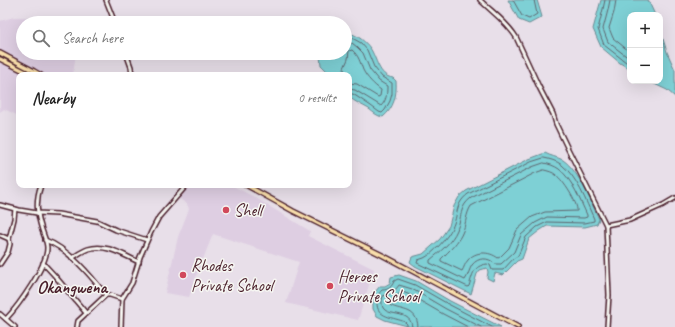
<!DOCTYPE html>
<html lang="en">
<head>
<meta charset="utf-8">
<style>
  body { margin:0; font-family:Caveat,sans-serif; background:#f6f6f6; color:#222 }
  .controls { position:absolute; right:12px; top:12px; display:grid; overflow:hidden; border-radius:8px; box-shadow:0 4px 16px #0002 }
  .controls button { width:36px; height:36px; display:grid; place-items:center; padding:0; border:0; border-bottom:1px solid #e0e0e0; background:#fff; color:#222; font:20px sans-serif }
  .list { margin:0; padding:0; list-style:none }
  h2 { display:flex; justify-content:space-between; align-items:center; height:52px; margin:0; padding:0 16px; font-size:17px }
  h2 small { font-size:13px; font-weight:400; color:#767676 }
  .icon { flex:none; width:22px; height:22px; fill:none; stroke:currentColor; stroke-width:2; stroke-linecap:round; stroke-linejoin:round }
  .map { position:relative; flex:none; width:675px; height:327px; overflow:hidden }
  .search { position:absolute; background:#fff; box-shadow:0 4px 16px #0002; left:16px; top:16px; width:336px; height:44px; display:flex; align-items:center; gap:10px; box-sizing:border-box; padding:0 14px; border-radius:22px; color:#767676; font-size:15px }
  .panel { position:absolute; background:#fff; box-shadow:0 4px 16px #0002; left:16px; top:72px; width:336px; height:116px; border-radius:8px }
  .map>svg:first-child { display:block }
</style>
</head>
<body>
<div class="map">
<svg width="675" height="327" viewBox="0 0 675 327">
  <rect width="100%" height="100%" fill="#e8dfe9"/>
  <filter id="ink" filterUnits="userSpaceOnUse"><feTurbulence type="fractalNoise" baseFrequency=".025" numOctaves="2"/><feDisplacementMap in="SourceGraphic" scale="8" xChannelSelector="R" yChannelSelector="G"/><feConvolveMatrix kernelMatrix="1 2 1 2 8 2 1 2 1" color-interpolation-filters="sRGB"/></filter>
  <g filter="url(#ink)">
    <g fill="#decee2">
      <path d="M14,17H31V23H23V53H76L73,75H19V116L4,109L0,112V21Z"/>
      <path d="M187,185H231L254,197L310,231L308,236L374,269L358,320L286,303L299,262L213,234L203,259L202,258L189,297L165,293L178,237L189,209L187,204L177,197Z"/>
    </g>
    <g fill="#7ed0d5" stroke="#698991">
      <path d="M508,0H537L542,17L529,24L519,20Z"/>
      <path d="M601,0H648L655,15H630V69L620,63L601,47L593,29Z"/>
      <path d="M660,29L667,52L675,70V97L667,90L648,81H660Z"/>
      <path d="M350,33C358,36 365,41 370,48C377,58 378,76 393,78L396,81C397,95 394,108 383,117C377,116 374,113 369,109C362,105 355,102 349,97V75H331L321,65L320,56L327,55L333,57L335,53H345V35Z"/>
      <path d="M545,153C550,156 557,157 563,160C579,171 591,202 599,219L597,224L585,227L547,226L539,231L529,239L522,259L517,261L503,275L495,273L493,281L487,278L488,272L487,268L480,270L477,274L471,294L415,266L410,262L412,257L423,254L440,239L449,226L454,206L459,197L466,191L529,159Z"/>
      <path d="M399,275L416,281L450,301L501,327H411L385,320L377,316L373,309V299L375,292L380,286H385L390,283L391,277Z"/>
    </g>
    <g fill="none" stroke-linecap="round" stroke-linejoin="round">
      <g stroke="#5f666f" stroke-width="1">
        <path d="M513,0L522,16L529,19L537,14L534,0"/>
        <path d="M605,0L603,9L598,29L604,45L622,59L630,65"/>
        <path d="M610,0L608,10L603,29L608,42L630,59"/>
        <path d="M616,0L614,12L609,28L613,38L630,52"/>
        <path d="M345,39L350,38L354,39L361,43L367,50L374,67L382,77L392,83V94L390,101L385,110L382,113L379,112L371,106L353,94H349"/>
        <path d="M345,44L352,43L357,47L363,53L370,70L379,81L387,86V87C387,95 386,101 381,106L355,90L349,89"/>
        <path d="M345,75L344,68L348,59L349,51L352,50C359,56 360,62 363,70C367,78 374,85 381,90L380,96L378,97L357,84L349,83"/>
        <path d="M544,158C549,159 557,161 562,165C577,177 586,201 594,219V221L585,223L547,222L537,227L526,237L518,256L514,258L503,270H492L490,265L487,264C473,266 473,274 469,286L468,287L417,263L418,260C420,259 422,259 424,258C433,254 448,237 452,228C459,214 454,205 468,194L531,162Z"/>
        <path d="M544,163C549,164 555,166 559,169C572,179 580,200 587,215V217L584,218L547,217L535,223L521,235L514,252L501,264H495C489,257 478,257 472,265C469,270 468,276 465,280L430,263V260C440,252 452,242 457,230C462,217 459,207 471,198L532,167Z"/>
        <path d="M544,170C548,171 553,172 556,175C563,180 578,203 577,211L545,212L532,217L517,230L509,248L500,257L498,258C489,251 475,251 468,260C465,263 464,268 462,271L441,261V259C449,251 459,242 463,231C466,223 466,214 471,206L535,173Z"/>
        <path d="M407,327V324L405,322C394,317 376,318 377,302C377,297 378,294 382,290C388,290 392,287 394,281L398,279L415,285L448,304L492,327"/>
        <path d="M412,327C411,305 375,323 383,296C391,294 395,291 399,285L412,289L446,309L481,327"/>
        <path d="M418,327C417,306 399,312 388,304L389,301L394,298L401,292H403L410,295L443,314L468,327"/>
      </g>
      <g stroke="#4a1f2b" stroke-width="6">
        <g id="minor">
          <path d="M106,0L115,23"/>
          <path d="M480,0C492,12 507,22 516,37L539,87L553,114L556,124L567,147L606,225L609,295L607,327"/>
          <path d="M126,53L131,67L132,75"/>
          <path d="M0,205L19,210L37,213L58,214L97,221L116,230L147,240"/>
          <path d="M606,225L630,220L663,205L675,198"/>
          <path d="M0,235L9,239"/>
          <path d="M45,240C68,248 91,276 106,295"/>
          <path d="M72,258C77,255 82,251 88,249C106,243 123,255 139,262"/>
          <path d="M43,263L55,276L86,313"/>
          <path d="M0,264L8,252L10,244L9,239L14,219L15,209"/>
          <path d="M0,314L15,327"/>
          <path d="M6,319C19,305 47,266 47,248C47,242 44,236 42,230C37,214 35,201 41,185"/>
          <path d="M77,327L78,321L106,295H110L122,299"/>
          <path d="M121,327L122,299L132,283L140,257L151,232L159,217L187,185"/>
        </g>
      </g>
      <g stroke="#4a1f2b" stroke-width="6">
        <g id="major">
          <path d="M0,53L34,71L41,75"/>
          <path d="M0,59L32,75"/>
          <path d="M246,185L293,211L382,255L518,327"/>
        </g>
      </g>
      <use href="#minor" stroke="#f6f6f2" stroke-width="3"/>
      <use href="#major" stroke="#f8deab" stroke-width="3.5"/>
    </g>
  </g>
  <g fill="#d1495b" stroke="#f6f6f2" stroke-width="1.5">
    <circle cx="226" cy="210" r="4"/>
    <circle cx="183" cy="275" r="4"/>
    <circle cx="330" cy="286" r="4"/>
  </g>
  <g text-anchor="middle" stroke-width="3" stroke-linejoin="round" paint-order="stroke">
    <g font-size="17" fill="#4a1f2b" stroke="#f6f6f2" text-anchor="start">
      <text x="234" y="216">Shell</text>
      <text x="191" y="271">Rhodes<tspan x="191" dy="20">Private School</tspan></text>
      <text x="338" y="282">Heroes<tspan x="338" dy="20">Private School</tspan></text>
    </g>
    <g font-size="18" font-weight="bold" fill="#4a1f2b" stroke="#f6f6f2">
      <text x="72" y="293">Okangwena</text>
    </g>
  </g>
</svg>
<div class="controls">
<button>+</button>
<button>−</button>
</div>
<div class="search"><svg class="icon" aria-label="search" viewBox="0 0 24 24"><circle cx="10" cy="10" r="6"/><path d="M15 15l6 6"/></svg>Search here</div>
<section class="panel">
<h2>Nearby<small>0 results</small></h2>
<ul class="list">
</ul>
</section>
</div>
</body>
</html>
